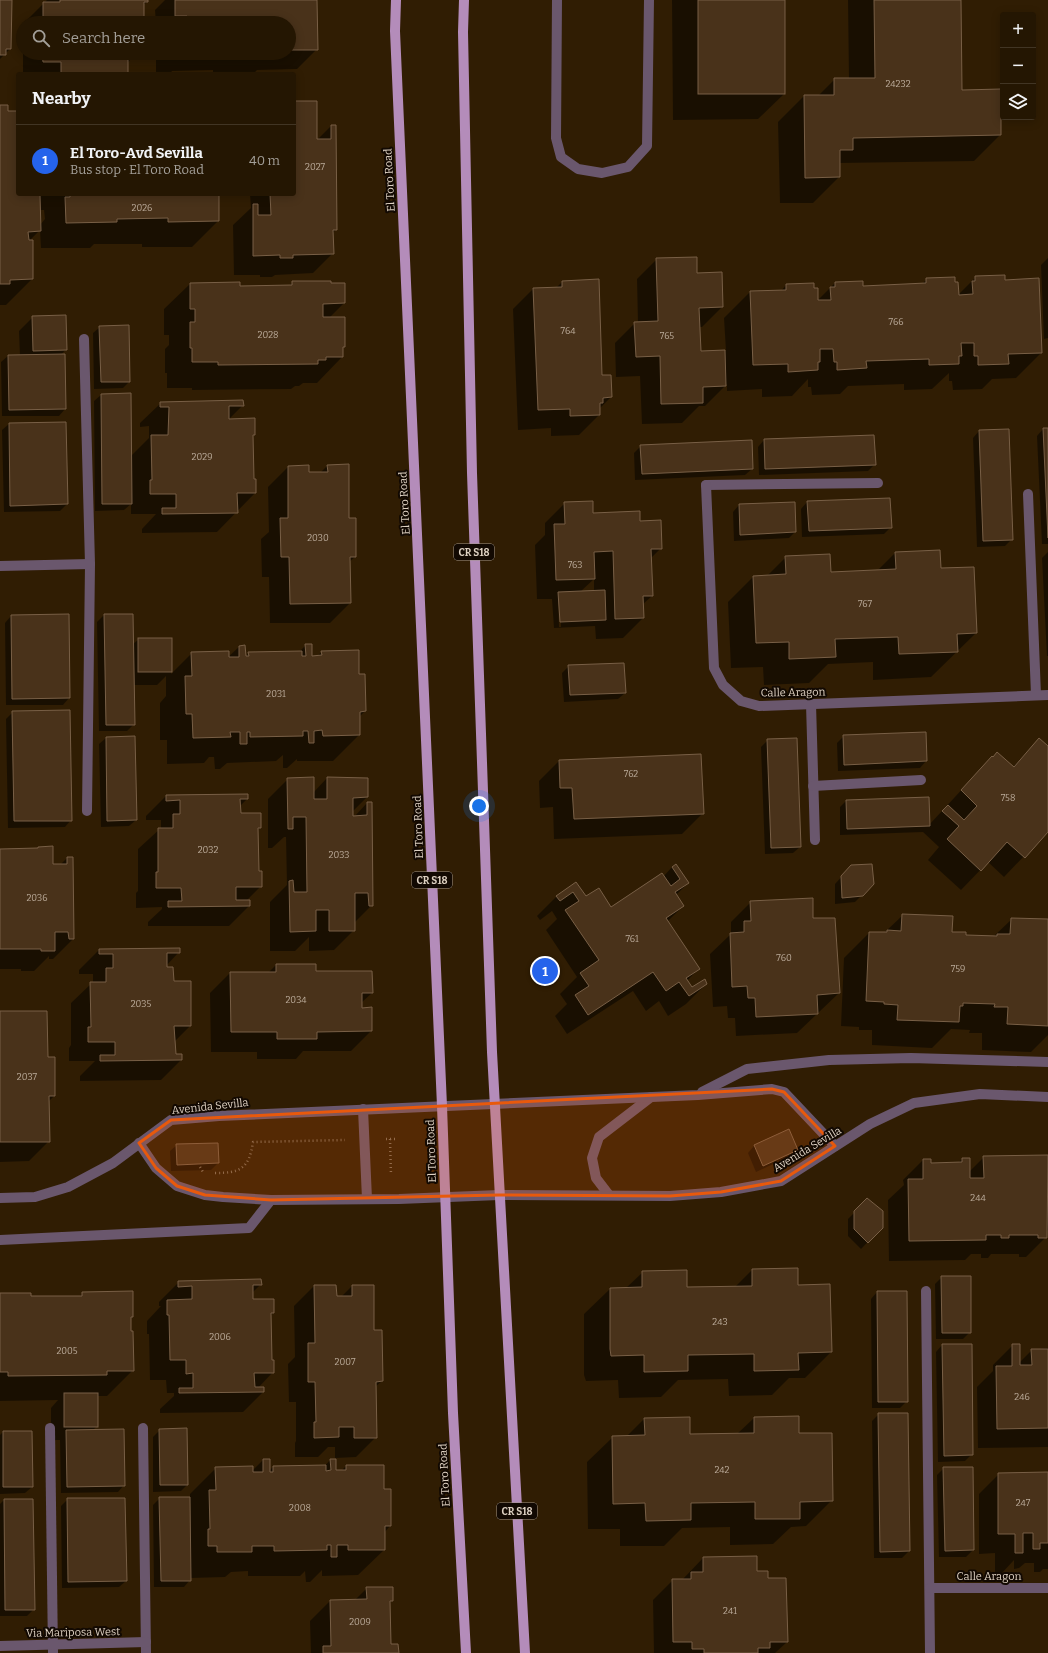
<!DOCTYPE html>
<html lang="en">
<head>
<meta charset="utf-8">
<style>
  body { margin:0; font-family:Bitter,serif; background:#302311; color:#f1f3f6 }
  .controls { position:absolute; right:12px; top:12px; display:grid; overflow:hidden; border-radius:4px; box-shadow:0 2px 10px #0003 }
  .controls button { width:36px; height:36px; display:grid; place-items:center; padding:0; border:0; border-bottom:1px solid #413524; background:#241602; color:#f1f3f6; font:20px sans-serif }
  .you { position:absolute; left:479px; top:806px; width:14px; height:14px; margin:-10px; border:3px solid #fff; border-radius:50%; background:#1a73e8; box-shadow:0 0 0 6px #1a73e833 }
  .badge { display:grid; place-items:center; width:26px; height:26px; border-radius:50%; background:#2563eb; color:#fff; font-size:13px; font-weight:700 }
  .pin { position:absolute; translate:-50% -50%; border:2px solid #fff; box-shadow:0 1px 4px #0006 }
  .list { margin:0; padding:0; list-style:none }
  h2 { display:flex; justify-content:space-between; align-items:center; height:52px; margin:0; padding:0 16px; font-size:17px }
  h2 small { font-size:13px; font-weight:400; color:#a39f99 }
  .list li { display:grid; grid-template-columns:26px 1fr auto; gap:12px; align-items:center; box-sizing:border-box; height:72px; padding:0 16px; border-top:1px solid #413524 }
  .list b { display:block; font-size:15px; white-space:nowrap }
  .list p { margin:0; font-size:13px; white-space:nowrap; color:#a39f99 }
  .list em { font-size:13px; font-style:normal; color:#a39f99 }
  .icon { flex:none; width:22px; height:22px; fill:none; stroke:currentColor; stroke-width:2; stroke-linecap:round; stroke-linejoin:round }
  .map { position:relative; flex:none; width:1048px; height:1653px; overflow:hidden }
  .search { position:absolute; background:#241602; box-shadow:0 2px 10px #0003; left:16px; top:16px; width:280px; height:44px; display:flex; align-items:center; gap:10px; box-sizing:border-box; padding:0 14px; border-radius:22px; color:#a39f99; font-size:15px }
  .panel { position:absolute; background:#241602; box-shadow:0 2px 10px #0003; left:16px; top:72px; width:280px; height:124px; border-radius:4px }
  .map>svg:first-child { display:block }
</style>
</head>
<body>
<div class="map">
<svg width="1048" height="1653" viewBox="0 0 1048 1653">
  <rect width="100%" height="100%" fill="#301d03"/>
  <g fill="#0007" fill-rule="evenodd">
    <path d="M0,0H10V49L0,59Z"/>
    <path d="M47,0H147V2L143,5V23H24Z"/>
    <path d="M165,0H316L317,49L297,69L257,70L253,74H213V70L172,71L170,74H156V53H289V23H156L155,10Z"/>
    <path d="M672,0H784V94L758,119L673,120Z"/>
    <path d="M848,0H960L961,91L1000,90V135L974,161L839,163V177L813,203H780L778,122L804,96H818L835,79H849Z"/>
    <path d="M23,53H137L127,63V74H23Z"/>
    <path d="M294,102L316,141L331,126L336,229L333,233V253L313,273L275,275L272,277H260V275H234L233,225L251,208L250,194H294Z"/>
    <path d="M0,106L7,112H18V194H33V196H40V194H209L218,221L192,247H142V244H94L90,248H41L40,230L29,241L32,279L6,305H0ZM39,210H44L45,219L40,225Z"/>
    <path d="M1048,258V338L1044,339L1041,265Z"/>
    <path d="M657,259L696,274L722,307L702,327H699L700,352L726,351L724,318L750,292L781,291L786,285L817,301L835,283L862,287L921,285L927,279L954,283L958,295L976,277L1004,281L1041,353L1016,378L992,379L982,389L953,390L952,381H949V373L932,389L904,390V384L848,386L840,394L812,395L811,387H808V379L792,396L762,397V389L727,391V384L705,406H699L682,423L642,424L640,376L616,377L615,343L635,323H638L637,279Z"/>
    <path d="M293,282L344,303L329,318L344,346L342,348V357L317,383H303L299,386H295L291,389L192,390V388H167V373H165V349L169,345V335H164V309L190,284L239,287L289,286Z"/>
    <path d="M562,282L611,397L599,409V415L579,435L551,436V428L518,430L513,309L533,289L556,288Z"/>
    <path d="M33,317L66,349L61,355L65,409L59,416H2L1,362L8,356H20L19,331Z"/>
    <path d="M100,327L129,382L123,388L94,389L93,333Z"/>
    <path d="M101,395L130,457L149,438V426L140,427V423L161,403L243,405L228,420L254,435L252,437L253,480L255,493L217,532L142,533V529L156,514H131V504L124,510L95,511L94,401Z"/>
    <path d="M66,423L67,504L60,511L4,512L2,430L9,424Z"/>
    <path d="M1043,429H1048V544H1042L1037,436Z"/>
    <path d="M979,431L1012,539L1005,546L977,547L973,438Z"/>
    <path d="M764,440L875,464L868,471L759,475L758,447Z"/>
    <path d="M641,446L752,469L745,475L635,480L634,453Z"/>
    <path d="M327,466L348,519L355,557L349,562L350,603L330,623H270L269,577H262L261,539L269,532L268,487L288,467L308,473H320Z"/>
    <path d="M807,502L891,527L884,534L802,537L801,509Z"/>
    <path d="M565,503L592,514L639,522L661,548L650,559L652,596L642,605L643,618L623,638L596,639L595,626L554,628L552,599H537L535,545L545,535V523ZM594,579V592H580ZM558,599H560L561,627H559Z"/>
    <path d="M739,505L795,532L789,538L734,541L733,512Z"/>
    <path d="M1048,552V656H1047L1042,558Z"/>
    <path d="M895,553L940,569L976,633L931,677L873,680V662L828,664L809,683L764,685L763,667L731,668L728,602L753,577L767,576L786,557L830,573L877,571Z"/>
    <path d="M104,615L132,645L139,639H171V674L192,653L228,657L239,647L245,657L249,653L299,652L306,645L311,657L317,656L322,652L358,675L365,711L359,717V735L333,761H297V759L287,768H283V755L276,761L227,763L220,769H215L214,757H209L204,763L167,764V740H160V703L166,696V676L157,685H133L134,724L127,731H99L97,622Z"/>
    <path d="M11,616L69,698L63,705H6L5,623Z"/>
    <path d="M569,666L625,693L618,699L564,702L562,673Z"/>
    <path d="M13,712L71,820L65,827L8,828L6,719Z"/>
    <path d="M844,736L926,761L920,768L838,771L837,743Z"/>
    <path d="M106,738L136,820L129,826L101,827L99,744Z"/>
    <path d="M768,740L800,847L793,853L765,854L761,747Z"/>
    <path d="M1039,740L1048,748V831L1004,877L988,862L961,890L928,860L939,847L923,832L840,835V807L846,801L929,825L992,757L1013,767Z"/>
    <path d="M559,761L702,814L682,834L554,839L553,807L540,808L539,781Z"/>
    <path d="M327,778L367,797L352,812V817H354L367,803L372,905L354,923V930L334,950L309,951V937L295,951H270V902L287,885L286,837H284L272,848H268V799L288,779L313,793Z"/>
    <path d="M166,796L247,799L240,806V814L260,828L257,830L258,872L261,886L246,901L249,906L229,926H148V922L162,909V907L136,908V893L138,891V849L161,828V820H146V816Z"/>
    <path d="M0,850L52,865H60L67,858L73,939L53,959H49V956L34,971H21V969H0Z"/>
    <path d="M672,867L688,883L676,895L683,906L667,922L698,969L687,981L692,989L706,984L686,1004L668,1016L659,1001L646,1011L633,991L567,1034L555,1016L567,1004L560,994L577,977L546,930L557,919L552,911L540,920L537,916L557,896L576,884L585,898L611,908L663,877Z"/>
    <path d="M845,873L873,884L855,902L835,904V884Z"/>
    <path d="M751,902L812,919L839,993L797,1033L736,1036L735,1018H728L727,1006L713,1007L710,954L731,934V922Z"/>
    <path d="M903,915L951,933L965,936L993,937L1012,919L1048,920V1035L1031,1052L982,1050V1033H969L970,1030L951,1029L932,1048L872,1045V1030H859V1027L841,1026L844,958L869,933H884Z"/>
    <path d="M99,950L179,952L166,966L190,1026L175,1041V1055L181,1060L161,1080L80,1081V1076L95,1061H69V1048L71,1045V1003L93,982V974H79V970Z"/>
    <path d="M276,965H315V972L372,993L361,1003V1009L371,1031L351,1051H303L296,1059H257V1052H211L210,993L230,973H268Z"/>
    <path d="M0,1012L47,1058L54,1096L48,1102L49,1141L29,1161L0,1162Z"/>
    <path d="M788,1130L797,1150L790,1156L756,1172L748,1153L754,1146Z"/>
    <path d="M177,1145L218,1163L211,1170L171,1171L170,1151Z"/>
    <path d="M1048,1156V1230L1046,1233V1237L1026,1257H1019V1254H991L988,1258H981V1254H971L965,1260L889,1261L888,1200L904,1185L903,1180L923,1160L930,1164L958,1163L962,1159L969,1172L984,1157Z"/>
    <path d="M868,1199L882,1227L861,1249L848,1236V1219Z"/>
    <path d="M797,1269V1286L831,1352L805,1378H789L772,1395L729,1396L728,1379L678,1380L661,1397L619,1398L618,1380L586,1381L584,1375V1314L610,1289L626,1288L643,1272L686,1288L735,1287L752,1270Z"/>
    <path d="M942,1277L970,1332L963,1339H936L935,1284Z"/>
    <path d="M179,1282L261,1284L252,1293V1300L273,1313L270,1316L271,1361L273,1372L258,1388L263,1392L243,1412L160,1413V1409L174,1396V1393H167L166,1380H150L149,1334H147V1321L161,1306H159V1302Z"/>
    <path d="M314,1286L336,1297H341L352,1286L382,1381L375,1387L376,1437L356,1457L335,1458V1447H328L318,1457H295V1443L296,1441V1402H289L288,1364L295,1357L294,1306Z"/>
    <path d="M877,1292L907,1401L900,1408H872L871,1299Z"/>
    <path d="M83,1293L132,1317L130,1319L133,1370L107,1396H97V1426L92,1431L124,1485L118,1492L61,1493L60,1440H51V1408L58,1400L0,1401V1294L30,1297H79Z"/>
    <path d="M942,1345L972,1454L965,1461L938,1462L936,1352Z"/>
    <path d="M1013,1345L1019,1363L1032,1350L1048,1348V1447L978,1448L977,1387L993,1371V1365Z"/>
    <path d="M879,1414L909,1551L902,1558H874L872,1421Z"/>
    <path d="M798,1417V1434L832,1500L806,1526L791,1527L773,1544L730,1545V1527L682,1528L664,1546H620V1529H588L587,1462L613,1437L627,1436L644,1419L689,1435L737,1434L754,1418Z"/>
    <path d="M160,1430L187,1485L181,1491L153,1492V1437Z"/>
    <path d="M3,1432H31L32,1487L25,1493L0,1494V1435Z"/>
    <path d="M263,1460L269,1471L273,1467H324L330,1460L335,1471H341L346,1466L383,1490L390,1526L384,1533V1550L358,1575L322,1576V1570L310,1582H306L305,1571L300,1576H248V1571L231,1572L225,1577L190,1578V1580L184,1587H154L153,1505L160,1498H190V1494L216,1468L252,1471Z"/>
    <path d="M944,1468H972L973,1550L966,1557H939L937,1475Z"/>
    <path d="M1048,1473V1569H1043L1040,1572H1034V1563H1025L1019,1568L1014,1569V1560L1002,1573H995V1553L979,1554V1494L999,1474Z"/>
    <path d="M68,1499L126,1581L119,1587L62,1588L61,1506Z"/>
    <path d="M4,1500H32L34,1609L27,1616H0V1504Z"/>
    <path d="M756,1557V1572L767,1579L787,1642L775,1653H654L653,1600L673,1580H683V1579L703,1558Z"/>
    <path d="M367,1588L392,1600L389,1604L390,1645L398,1653H311L310,1621L330,1601H354Z"/>
  </g>
  <g fill="#49321a" stroke="#785f46">
    <path d="M0,0H12L11,49H6V55H0Z"/>
    <path d="M60,0H148V2H144V23H43V2H60Z"/>
    <path d="M175,0H317L318,50H289V23H187V16H175Z"/>
    <rect x="698" y="0" width="87" height="94"/>
    <path d="M874,0H961L962,90L1001,89V135L853,138V150H840V177L805,178L804,95H834V78H875Z"/>
    <path d="M42,53H128V74H61V62H43Z"/>
    <rect x="176" y="53" width="14" height="2"/>
    <path d="M233,53H272V57L233,58Z"/>
    <path d="M294,101H317V139H331V125H336L337,230H333L334,254L293,255V258H280V255L253,256V204H258V215H271L270,194H294Z"/>
    <path d="M0,105H8V111H18V194L40,195L41,231L28,232L29,240H33V279L10,280V284H0Z"/>
    <path d="M70,194L219,195V221L168,222V218L117,219V222L66,223L65,197H70Z"/>
    <path d="M697,257V273L722,272L723,307L699,308L701,351L725,350L726,386L703,387V403L661,404L660,356L636,357L634,322L658,321L656,258Z"/>
    <path d="M1005,275V280L1039,278L1042,353L1008,354L1009,364L978,365V356H974V343H961L962,356H959V364L929,365V359L866,361L867,368L837,370V362H834L833,349H820V362H818V370L788,372V364L753,365L750,291L786,290V284L814,283V288H818V300H831L830,287H835V282L863,281V286L926,283V278L955,277V282H958L959,295L973,294L972,281H975V276Z"/>
    <path d="M599,279L602,375H611L612,397L603,398V403H600V415L570,416V409L538,410L533,288L562,287V281Z"/>
    <path d="M292,281H331V283H345V303L323,304V317H345V347H343V357H326V360H318V364L218,365V362H192V348H190V322H195V309H190V283L240,282V286L292,285Z"/>
    <path d="M66,315L67,350L33,351L32,316Z"/>
    <path d="M129,325L130,382H101L99,326Z"/>
    <path d="M65,354L66,409L9,410L8,355Z"/>
    <path d="M131,393L132,504H102L101,394Z"/>
    <path d="M243,400L244,406H229V419L255,418V435H253L254,479H256V493H237L238,513L162,514V508H176V494H150V480H152L151,435H168L169,407H160V402Z"/>
    <path d="M66,422L68,504L10,506L9,423Z"/>
    <path d="M1043,428H1048V538Z"/>
    <path d="M1009,429L1013,540L983,541L979,430Z"/>
    <path d="M874,435L876,465L765,469L764,439Z"/>
    <path d="M752,440L753,469L642,474L640,445Z"/>
    <path d="M349,464V518H356V557H350L351,603L290,604L289,557H281L280,518H288V466L309,465V472H328L327,465Z"/>
    <path d="M890,498L892,528L809,531L807,501Z"/>
    <path d="M593,501V513L640,511V521L661,520L662,549H651L653,596H643L644,618L615,619L613,551L594,552L595,579L556,580L554,524H565L564,502Z"/>
    <path d="M795,502L796,532L740,535L739,504Z"/>
    <path d="M940,550L941,568L974,567L977,633L957,634L958,652L899,654L898,637L835,639L836,657L789,659V642L756,643L753,576L786,574L785,556L830,554L831,572L896,569L895,552Z"/>
    <path d="M605,590L606,620L560,622L558,592Z"/>
    <path d="M69,614L70,698L12,699L11,615Z"/>
    <path d="M104,614H133L135,725H106Z"/>
    <rect x="138" y="638" width="34" height="34"/>
    <path d="M305,644H312V656L322,655L321,651L359,650V674H365L366,711L360,712V735L323,736L322,730L314,731V743H309L308,731H303V736L250,737V732H247V744H240V732H230L231,737L193,738L192,714H186L185,676H192L191,652L229,651V657H239V646L245,645L246,656H249L248,652L302,651V656H306Z"/>
    <path d="M624,663L626,693L570,695L568,665Z"/>
    <path d="M70,710L72,821H14L12,711Z"/>
    <path d="M926,732L927,761L844,765L843,735Z"/>
    <path d="M135,736L137,820L107,821L106,737Z"/>
    <path d="M797,738L801,847L771,848L767,739Z"/>
    <path d="M1039,738L1048,746V832L1025,858L1007,842L981,871L947,839L959,826L942,811L948,805L964,820L977,806L961,790L992,756L993,757L997,752L1014,767Z"/>
    <path d="M701,754L704,814L574,819L572,788H560L559,760Z"/>
    <path d="M314,777V799H327V777L368,778V797L353,798V816L367,815V802H372L373,906H369L368,893H355V931H329V910H316V931L290,932L289,881L293,880L294,892H307L306,817H293V829H288L287,778Z"/>
    <path d="M248,794V799H240L241,813H261V828H258L259,871H262V887H236V900H250V906L168,907V901H182L181,888H156V872H158V828H173V814H180V800L166,801V795Z"/>
    <path d="M929,797L930,826L847,829L846,800Z"/>
    <path d="M53,846V864H67V857H73L74,939H69L68,932H55V951H41V949H0V849L38,848V847Z"/>
    <path d="M676,864L689,883L675,892L684,906L666,918L700,969L686,978L692,987L705,979L707,984L689,996L679,982L666,991L653,972L588,1015L575,995L589,986L580,973L599,960L565,910L579,901L573,892L560,901L556,896L576,882L586,896L599,888L611,907L662,873L671,886L680,879L672,867Z"/>
    <path d="M872,864L874,884L863,896L842,898L841,876L851,865Z"/>
    <path d="M813,898V918H835L840,993L817,995L818,1014L756,1017L755,998H748L747,986L732,987L730,933L744,932V921H751L750,901Z"/>
    <path d="M902,914L953,916L952,932H966V935L997,936V934H1010L1011,918L1048,919V1026L1007,1024L1008,1007H994L995,1004L963,1003V1006H960L959,1022L897,1020L898,1005L884,1004V1002L866,1001L869,932H887V930L901,931Z"/>
    <path d="M180,948V953H167V967H173L174,981H191V1026H174L176,1054H182V1060L100,1061V1055H115V1042H88V1027H91L90,982H106V968H113V954H99V949Z"/>
    <path d="M276,964H316V971H372L373,993H362V1008L372,1007V1031L317,1032V1039H277V1032H231L230,972H276Z"/>
    <path d="M0,1011H47L48,1057H55V1096H49L50,1142H0Z"/>
    <path d="M789,1129L798,1150L763,1166L754,1145Z"/>
    <path d="M218,1143L219,1163L177,1165L176,1144Z"/>
    <path d="M1048,1155L1047,1238H1038V1235H1009V1238H1001V1235H986V1240L909,1241L908,1179H923V1159H931V1163L962,1162V1158H970V1178H984L983,1156Z"/>
    <path d="M867,1198L883,1211V1228L868,1243L854,1229V1211Z"/>
    <path d="M798,1268V1285L830,1284L832,1352L798,1353L799,1370L754,1371V1354L688,1355V1371L644,1372V1355L611,1356L610,1349V1288L642,1287V1271L687,1270V1287L752,1286V1269Z"/>
    <path d="M941,1276H971V1333H942Z"/>
    <path d="M261,1279L262,1285H253V1299H274V1313H271L272,1360H274V1373H254L255,1387H264V1392L179,1393V1388H193V1373L186,1374V1360H170L169,1315H167V1300L192,1299V1286L178,1287V1281Z"/>
    <path d="M314,1285H336L337,1296H352V1285H374V1330H382L383,1381L376,1382L377,1438H354V1427H339V1437L314,1438V1422H316L315,1382H308V1343H315Z"/>
    <path d="M133,1291V1317H131V1331H133L134,1371H107V1375L8,1376V1372H0V1293H31V1296H82V1292Z"/>
    <path d="M877,1291H907L908,1402H878Z"/>
    <path d="M942,1344H972L973,1455L944,1456Z"/>
    <path d="M1012,1344H1020V1365H1032L1031,1349H1048V1428L997,1429L996,1366H1012Z"/>
    <rect x="64" y="1393" width="34" height="34"/>
    <path d="M878,1413H908L910,1551L880,1552Z"/>
    <path d="M799,1416V1433H832L833,1501L800,1502V1519H755V1502L691,1503V1520L646,1521L645,1503L613,1504L612,1436L645,1435L644,1418L690,1417V1434L754,1433V1417Z"/>
    <path d="M187,1428L188,1485H160L159,1429Z"/>
    <path d="M124,1429L125,1486L67,1487L66,1430Z"/>
    <path d="M3,1431H32L33,1487H3Z"/>
    <path d="M263,1459H270V1472H273V1466L326,1465V1471L331,1470L330,1459H336V1470H346V1465H384V1489H391V1526H385V1550H348V1545H337V1557H331V1545H327V1550L274,1551V1546H252V1552H217V1546H208V1529H210L209,1490H216L215,1467L253,1466V1472H263Z"/>
    <path d="M943,1467H973L974,1550L945,1551Z"/>
    <path d="M1048,1472V1543H1040V1549H1033V1533H1023V1553H1015V1534H998V1473Z"/>
    <path d="M159,1497H190L191,1581H161Z"/>
    <path d="M67,1498H125L127,1581L68,1582Z"/>
    <path d="M4,1499H33L35,1610H5Z"/>
    <path d="M757,1556V1571H768V1578H786L788,1642H770V1648H758V1653H704V1649H692V1642H673L672,1579H691V1572H703V1557Z"/>
    <path d="M366,1587H393V1601H390L391,1644H398L399,1653H323V1646H331L330,1600L367,1599Z"/>
  </g>
  <g fill="none" stroke-linecap="round" stroke-linejoin="round">
    <g stroke="#7f6f5a" stroke-width="2.5" stroke-dasharray="1 3" stroke-linecap="butt">
      <path d="M386,1139H397"/>
      <path d="M390,1139L391,1175"/>
      <path d="M200,1167L203,1172"/>
      <path d="M215,1173C240,1173 249,1169 253,1142L345,1140"/>
    </g>
    <g stroke="#6a576d" stroke-width="10">
      <path d="M557,0L556,138L561,157L578,169L602,173L628,167L647,146L649,0"/>
      <path d="M84,339L90,564L87,811"/>
      <path d="M706,485L878,483"/>
      <path d="M1028,494L1036,695"/>
      <path d="M811,704L815,840"/>
      <path d="M813,786L921,780"/>
      <path d="M926,1291L930,1653"/>
      <path d="M50,1428L53,1653"/>
      <path d="M143,1428L146,1653"/>
    </g>
    <g stroke="#6a576d" stroke-width="10">
      <path d="M706,485L714,668L723,685L741,701L759,706L1048,695"/>
      <path d="M0,566L90,564"/>
      <path d="M930,1588H1048"/>
      <path d="M0,1646L146,1642"/>
    </g>
    <g stroke="#6a576d" stroke-width="10">
      <path d="M702,1092L747,1069L829,1060L911,1058L1048,1062"/>
      <path d="M363,1109L367,1199"/>
      <path d="M139,1143L156,1168L177,1186L205,1195L223,1197L271,1200L399,1199L499,1195L670,1196L721,1192L781,1181L870,1124L914,1103L980,1094L1048,1097"/>
      <path d="M609,1195L596,1178L592,1158L599,1137L651,1097"/>
      <path d="M0,1198L35,1197L68,1187L113,1163L171,1120L219,1116L698,1095L772,1089L784,1092L835,1146"/>
      <path d="M0,1240L249,1228L271,1200"/>
    </g>
    <g stroke="#b48cba" stroke-width="10">
      <path d="M396,0L395,31L442,1106L453,1413L466,1653"/>
      <path d="M464,0L463,32L472,473L492,1052L525,1653"/>
    </g>
  </g>
  <path fill="#e8590c" fill-opacity="0.2" stroke="#e8590c" stroke-width="3" stroke-linejoin="round" d="M772,1089L784,1092L835,1146L781,1181L721,1192L670,1196L499,1195L271,1200L205,1195L177,1186L156,1168L139,1143L171,1120Z"/>
  <g text-anchor="middle" stroke-width="4" stroke-linejoin="round" paint-order="stroke">
    <g font-size="9" fill="#baaa99">
      <text x="898" y="87">24232</text>
      <text x="315" y="170">2027</text>
      <text x="142" y="211">2026</text>
      <text x="896" y="325">766</text>
      <text x="568" y="334">764</text>
      <text x="268" y="338">2028</text>
      <text x="667" y="339">765</text>
      <text x="202" y="460">2029</text>
      <text x="318" y="541">2030</text>
      <text x="575" y="568">763</text>
      <text x="865" y="607">767</text>
      <text x="276" y="697">2031</text>
      <text x="631" y="777">762</text>
      <text x="1008" y="801">758</text>
      <text x="208" y="853">2032</text>
      <text x="339" y="858">2033</text>
      <text x="37" y="901">2036</text>
      <text x="632" y="942">761</text>
      <text x="784" y="961">760</text>
      <text x="958" y="972">759</text>
      <text x="296" y="1003">2034</text>
      <text x="141" y="1007">2035</text>
      <text x="27" y="1080">2037</text>
      <text x="978" y="1201">244</text>
      <text x="720" y="1325">243</text>
      <text x="220" y="1340">2006</text>
      <text x="67" y="1354">2005</text>
      <text x="345" y="1365">2007</text>
      <text x="1022" y="1400">246</text>
      <text x="722" y="1473">242</text>
      <text x="1023" y="1506">247</text>
      <text x="300" y="1511">2008</text>
      <text x="730" y="1614">241</text>
      <text x="360" y="1625">2009</text>
    </g>
    <g fill="#120902" stroke="#a29689" stroke-width="1">
      <rect x="454" y="544" width="40" height="16" rx="3"/>
      <rect x="412" y="872" width="40" height="16" rx="3"/>
      <rect x="497" y="1503" width="40" height="16" rx="3"/>
    </g>
    <g font-size="10" font-weight="bold" fill="#dfd2c3">
      <text x="474" y="556">CR S18</text>
      <text x="432" y="884">CR S18</text>
      <text x="517" y="1515">CR S18</text>
    </g>
    <g font-size="11" fill="#dfd2c3" stroke="#120902">
      <text transform="translate(389 180) rotate(-93)" y="4">El Toro Road</text>
      <text transform="translate(404 503) rotate(-93)" y="4">El Toro Road</text>
      <text transform="translate(793 692) rotate(-1)" y="4">Calle Aragon</text>
      <text transform="translate(418 827) rotate(-92)" y="4">El Toro Road</text>
      <text transform="translate(210 1106) rotate(-6)" y="4">Avenida Sevilla</text>
      <text transform="translate(807 1149) rotate(-31)" y="4">Avenida Sevilla</text>
      <text transform="translate(431 1151) rotate(-92)" y="4">El Toro Road</text>
      <text transform="translate(444 1475) rotate(-93)" y="4">El Toro Road</text>
      <text x="989" y="1580">Calle Aragon</text>
      <text transform="translate(73 1632) rotate(-1)" y="4">Via Mariposa West</text>
    </g>
  </g>
</svg>
<div class="controls">
<button>+</button>
<button>−</button>
<button><svg class="icon" aria-label="layers" viewBox="0 0 24 24"><path d="M12 4l9 5-9 5-9-5zM3 14l9 5 9-5"/></svg></button>
</div>
<div class="you"></div>
<div class="pin badge" style="left:545px;top:971px">1</div>
<div class="search"><svg class="icon" aria-label="search" viewBox="0 0 24 24"><circle cx="10" cy="10" r="6"/><path d="M15 15l6 6"/></svg>Search here</div>
<section class="panel">
<h2>Nearby<small></small></h2>
<ul class="list">
<li><span class="badge">1</span><div><b>El Toro-Avd Sevilla</b><p>Bus stop · El Toro Road</p></div><em>40 m</em></li>
</ul>
</section>
</div>
</body>
</html>
